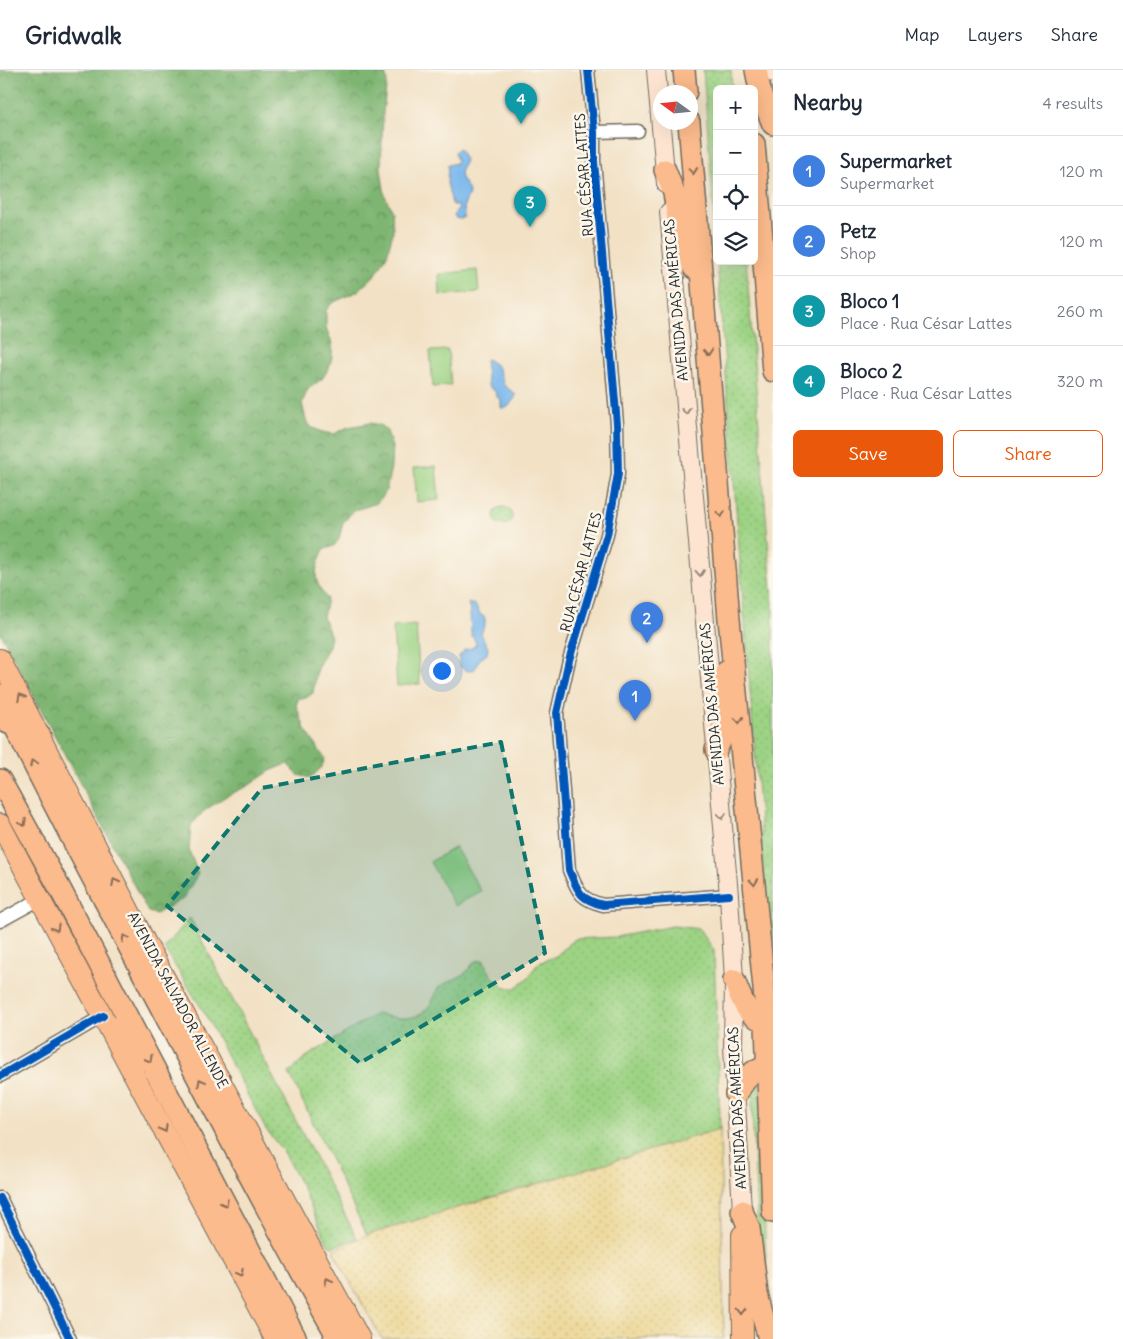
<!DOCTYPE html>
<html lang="en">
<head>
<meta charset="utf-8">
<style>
  body { margin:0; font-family:Delius,sans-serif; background:#f2f2f3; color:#1f2937 }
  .controls { position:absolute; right:15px; top:15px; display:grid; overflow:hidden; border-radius:8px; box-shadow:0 5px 20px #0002 }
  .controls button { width:45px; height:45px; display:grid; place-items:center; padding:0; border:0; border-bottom:1px solid #e0e1e3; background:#fff; color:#1f2937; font:25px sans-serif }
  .compass { position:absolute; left:653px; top:15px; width:45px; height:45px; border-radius:50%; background:#fff; box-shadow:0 5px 20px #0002; rotate:285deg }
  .you { position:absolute; left:441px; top:600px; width:18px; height:18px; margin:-12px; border:4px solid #fff; border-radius:50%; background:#1a73e8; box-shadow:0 0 0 8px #1a73e833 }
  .badge { display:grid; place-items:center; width:32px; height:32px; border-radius:50%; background:#ea580c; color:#fff; font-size:16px; font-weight:700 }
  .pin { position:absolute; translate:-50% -41px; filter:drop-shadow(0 1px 2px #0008) }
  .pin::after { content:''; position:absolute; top:26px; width:18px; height:15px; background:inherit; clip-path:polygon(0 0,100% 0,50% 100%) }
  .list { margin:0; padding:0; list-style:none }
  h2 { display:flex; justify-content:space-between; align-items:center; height:65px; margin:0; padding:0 20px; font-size:21px }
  h2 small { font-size:16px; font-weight:400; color:#747a83 }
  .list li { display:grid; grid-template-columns:32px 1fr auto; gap:15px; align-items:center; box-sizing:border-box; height:70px; padding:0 20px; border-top:1px solid #e0e1e3 }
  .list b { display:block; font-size:19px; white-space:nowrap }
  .list p { margin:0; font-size:16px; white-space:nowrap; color:#747a83 }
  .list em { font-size:16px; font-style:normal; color:#747a83 }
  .actions { display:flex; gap:10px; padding:15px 20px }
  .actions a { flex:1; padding:11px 0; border:1px solid #ea580c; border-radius:8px; text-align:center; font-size:18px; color:#ea580c }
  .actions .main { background:#ea580c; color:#fff }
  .icon { flex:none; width:28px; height:28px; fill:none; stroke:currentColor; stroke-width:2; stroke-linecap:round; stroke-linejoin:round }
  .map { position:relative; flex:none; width:773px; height:1269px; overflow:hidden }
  header { display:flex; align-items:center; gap:30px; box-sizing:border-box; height:70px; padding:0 25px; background:#fff; border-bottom:1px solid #e0e1e3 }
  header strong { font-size:24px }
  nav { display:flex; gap:28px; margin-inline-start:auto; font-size:18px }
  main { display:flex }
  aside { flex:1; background:#fff }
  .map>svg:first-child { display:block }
</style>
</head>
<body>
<header>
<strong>Gridwalk</strong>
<nav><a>Map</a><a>Layers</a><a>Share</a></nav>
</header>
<main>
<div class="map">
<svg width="773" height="1269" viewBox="0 0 773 1269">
  <defs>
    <pattern id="grass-dots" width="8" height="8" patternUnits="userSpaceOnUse" patternTransform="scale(1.25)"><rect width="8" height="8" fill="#9dd384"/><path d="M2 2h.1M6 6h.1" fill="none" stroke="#87b572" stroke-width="1.8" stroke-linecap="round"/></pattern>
    <pattern id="forest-crowns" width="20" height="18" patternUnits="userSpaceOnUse" patternTransform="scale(1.25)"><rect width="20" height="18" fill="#7eb572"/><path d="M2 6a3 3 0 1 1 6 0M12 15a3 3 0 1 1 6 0" fill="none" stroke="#67935e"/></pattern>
    <pattern id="sand-dots" width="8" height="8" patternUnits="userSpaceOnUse" patternTransform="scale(1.25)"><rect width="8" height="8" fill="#eeda9e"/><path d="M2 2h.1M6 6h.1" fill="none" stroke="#cb8" stroke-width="1.8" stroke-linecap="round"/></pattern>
  </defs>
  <rect width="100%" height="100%" fill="#fbf7ec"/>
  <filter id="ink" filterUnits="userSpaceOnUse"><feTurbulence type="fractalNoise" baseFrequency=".02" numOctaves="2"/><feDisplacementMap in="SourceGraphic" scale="10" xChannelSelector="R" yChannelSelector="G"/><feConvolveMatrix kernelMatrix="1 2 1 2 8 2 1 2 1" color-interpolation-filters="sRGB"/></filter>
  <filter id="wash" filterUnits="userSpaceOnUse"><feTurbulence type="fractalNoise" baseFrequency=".0096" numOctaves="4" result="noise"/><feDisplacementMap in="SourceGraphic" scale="20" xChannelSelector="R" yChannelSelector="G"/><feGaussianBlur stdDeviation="1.12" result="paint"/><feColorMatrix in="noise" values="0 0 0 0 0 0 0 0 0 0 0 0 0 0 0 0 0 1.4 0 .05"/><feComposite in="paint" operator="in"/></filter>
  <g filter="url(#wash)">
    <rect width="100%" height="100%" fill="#f2e1c5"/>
    <g fill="url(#grass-dots)" stroke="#647f58">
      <path d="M703,0H731L732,19H717V183Z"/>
      <path d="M717,191H746L773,534V919Z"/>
      <circle cx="503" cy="446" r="9"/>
      <path d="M190,848L357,1168L333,1177L328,1175L304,1121L282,1080L265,1058L205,944L164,878Z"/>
      <path d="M673,856L699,859L714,880L720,1059L367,1165L289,1003L306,987L376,944C408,950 425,954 438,918C446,912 456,909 464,904C472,898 471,890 483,890L491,905L505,918H515L529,907L537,894L556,886L575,869L616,867Z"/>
      <path d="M759,1009L768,1237L758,1163L752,1040L753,1018L756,1010Z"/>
    </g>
    <path fill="url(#forest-crowns)" stroke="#54704e" d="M0,0H384L387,10L383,43L381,99L385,126L392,141L393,162L387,185L376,204L358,221L332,233L326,240V257L332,274V287L329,298L322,309L308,319L302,333L306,350L309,356L322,362L334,364L348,357L370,353L380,355L387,361L392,377L391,397L386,421L377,433L353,441L343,453L339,469L334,476L324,479C314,502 312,508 327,529L323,547L331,567L329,576L317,598L313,623L306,628H299L296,635L305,659L325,689L321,698L311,708L298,705L287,694L270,701L248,716L226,726L204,741L191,755L189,780L198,804L183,829L156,844L148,842L0,562Z"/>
    <path fill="url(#sand-dots)" stroke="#8c8264" d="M720,1059L724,1269H382L333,1181L367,1165Z"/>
    <g fill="#9dd384" stroke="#647f58">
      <path d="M477,200L479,222L440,225L439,204Z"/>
      <path d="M448,280L451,315L433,317L430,281Z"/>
      <path d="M436,396L439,430L417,432L414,398Z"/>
      <path d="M416,555L420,614L397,616L393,557Z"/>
      <path d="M455,777L481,821L455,836L430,792Z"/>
    </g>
    <g fill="#78b7ec" stroke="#52718c">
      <path d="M459,79L465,90L460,103L461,108L468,119L469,123L464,136L465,148L461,150L456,149L454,146L459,137L452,134L447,113L448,95L456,93L457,90L454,82Z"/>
      <path d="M487,289L497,296L504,315L515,324V328L508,337L501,338V330L496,326L495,321L488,316L485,290Z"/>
      <path d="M468,533L475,535L479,543L485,548V554L481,564L488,578L487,584L479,590L475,599L469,601L464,600L459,594V586L463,583L464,580L472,578L476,574C475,568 471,568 471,562C470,552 471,542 468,533Z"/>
    </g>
  </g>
  <g filter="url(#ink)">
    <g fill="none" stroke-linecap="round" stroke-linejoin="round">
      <g stroke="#716b61" stroke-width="15">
        <g id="minor">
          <path d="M588,0L594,62V91L617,354L618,404L607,465L569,590L557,643L569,800C578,821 579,829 603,835L729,825"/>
          <path d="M594,62L638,61"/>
          <path d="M0,851L40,829"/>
          <path d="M0,1006L103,946"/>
          <path d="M0,1128L70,1269"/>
        </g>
      </g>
      <g stroke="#716b61" stroke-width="20">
        <g id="secondary">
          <path d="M656,0L666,114"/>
          <path d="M773,0V3"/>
          <path d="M669,142L729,825L734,910L733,977L742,1141"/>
        </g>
      </g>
      <g stroke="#716b61" stroke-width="22">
        <g id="primary">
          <path d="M0,589L146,873L360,1269"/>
          <path d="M0,754L275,1269"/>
          <path d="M742,1165L743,1269"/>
        </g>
      </g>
      <g stroke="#716b61" stroke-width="24">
        <g id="trunk">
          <path d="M684,0L686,22"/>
          <path d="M756,0L761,25L773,54"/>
          <path d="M689,52L729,549L765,929L773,1142"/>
          <path d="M754,74L773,301"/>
          <path d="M665,100L674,123L680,161L694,198"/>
          <path d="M0,625C45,721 96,813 145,907C209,1028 271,1150 339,1269"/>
          <path d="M8,653L26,658L40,666"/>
          <path d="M716,680L722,667L721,636L726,602"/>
          <path d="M0,710L58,815L296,1269"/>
          <path d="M734,910C742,930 747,952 773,951"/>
          <path d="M118,957L128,979L133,1001"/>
          <path d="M220,1010L221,1025L229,1044"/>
          <path d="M736,1024C747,1006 751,999 773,994"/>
          <path d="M742,1141L749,1158L757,1224L769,1269"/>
          <path d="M272,1262L281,1269"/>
          <path d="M334,1269L341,1259L344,1241"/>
        </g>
      </g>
      <use href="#minor" stroke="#fff" stroke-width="12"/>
      <use href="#secondary" stroke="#fde4d1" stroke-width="18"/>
      <use href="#primary" stroke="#fbbb8c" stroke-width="20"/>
      <use href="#trunk" stroke="#fbbb8c" stroke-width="21"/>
      <g stroke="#fbf7ec" stroke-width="11">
        <g id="cycleway">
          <path d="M588,0L594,62V91L617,354L618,404L607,465L569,590L557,643L569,800C578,821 579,829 603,835L729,825"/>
          <path d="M0,1006L103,946"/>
          <path d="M0,1128L70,1269"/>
        </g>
      </g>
      <use href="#cycleway" stroke="#0057b8" stroke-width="8"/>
    </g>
    <defs><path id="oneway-chevron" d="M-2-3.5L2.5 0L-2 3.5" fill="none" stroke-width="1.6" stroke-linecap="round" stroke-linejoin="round" transform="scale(1.25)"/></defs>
    <g stroke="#896c57">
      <use href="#oneway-chevron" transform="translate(693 101) rotate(85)"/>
      <use href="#oneway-chevron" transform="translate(708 282) rotate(86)"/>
      <use href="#oneway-chevron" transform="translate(721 444) rotate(86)"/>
      <use href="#oneway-chevron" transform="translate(21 627) rotate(-117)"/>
      <use href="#oneway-chevron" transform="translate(739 650) rotate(85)"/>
      <use href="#oneway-chevron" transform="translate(33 693) rotate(-117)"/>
      <use href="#oneway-chevron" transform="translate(23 753) rotate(62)"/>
      <use href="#oneway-chevron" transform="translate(115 812) rotate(-117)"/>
      <use href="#oneway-chevron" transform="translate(754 812) rotate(85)"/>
      <use href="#oneway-chevron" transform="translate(56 858) rotate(62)"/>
      <use href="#oneway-chevron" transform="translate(125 868) rotate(-118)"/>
      <use href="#oneway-chevron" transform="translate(149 989) rotate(62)"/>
      <use href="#oneway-chevron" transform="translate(201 1012) rotate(-118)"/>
      <use href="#oneway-chevron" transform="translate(164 1059) rotate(62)"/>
      <use href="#oneway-chevron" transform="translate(225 1133) rotate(62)"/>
      <use href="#oneway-chevron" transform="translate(240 1203) rotate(62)"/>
      <use href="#oneway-chevron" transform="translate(328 1211) rotate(-118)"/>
      <use href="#oneway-chevron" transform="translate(743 1242) rotate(90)"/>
    </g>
    <g stroke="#94887e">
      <use href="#oneway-chevron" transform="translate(686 341) rotate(85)"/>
      <use href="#oneway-chevron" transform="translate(700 503) rotate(85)"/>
      <use href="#oneway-chevron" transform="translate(722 746) rotate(85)"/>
    </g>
  </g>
  <path fill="#0f766e" fill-opacity="0.2" stroke="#0f766e" stroke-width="4" stroke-dasharray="10 6" stroke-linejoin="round" d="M501,672L545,883L360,993L167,836L262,718Z"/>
  <g text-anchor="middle" stroke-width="5" stroke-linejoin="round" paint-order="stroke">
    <g font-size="14" fill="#2b2b2b" stroke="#fbf7ec">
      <text transform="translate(584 105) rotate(-94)" y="5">RUA CÉSAR LATTES</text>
      <text transform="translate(676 230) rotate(-95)" y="5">AVENIDA DAS AMÉRICAS</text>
      <text transform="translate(581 502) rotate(-75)" y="5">RUA CÉSAR LATTES</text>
      <text transform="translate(712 634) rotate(-95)" y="5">AVENIDA DAS AMÉRICAS</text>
      <text transform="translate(178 930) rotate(62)" y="5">AVENIDA SALVADOR ALLENDE</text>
      <text transform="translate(737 1038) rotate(-93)" y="5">AVENIDA DAS AMÉRICAS</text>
    </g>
  </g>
</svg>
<div class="controls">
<button>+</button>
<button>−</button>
<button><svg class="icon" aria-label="locate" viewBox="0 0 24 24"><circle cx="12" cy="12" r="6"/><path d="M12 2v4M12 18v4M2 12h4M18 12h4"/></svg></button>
<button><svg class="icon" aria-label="layers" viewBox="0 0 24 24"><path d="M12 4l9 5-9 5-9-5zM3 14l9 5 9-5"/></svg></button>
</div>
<svg class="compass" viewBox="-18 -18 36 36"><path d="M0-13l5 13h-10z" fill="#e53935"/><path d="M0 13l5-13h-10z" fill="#747a83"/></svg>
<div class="you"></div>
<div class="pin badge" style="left:635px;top:651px;background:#3f7fe0">1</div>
<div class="pin badge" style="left:647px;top:573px;background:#3f7fe0">2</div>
<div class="pin badge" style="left:530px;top:157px;background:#0f9aa8">3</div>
<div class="pin badge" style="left:521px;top:54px;background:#0f9aa8">4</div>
</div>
<aside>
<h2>Nearby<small>4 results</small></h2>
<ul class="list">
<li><span class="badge" style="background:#3f7fe0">1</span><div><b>Supermarket</b><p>Supermarket</p></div><em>120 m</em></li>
<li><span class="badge" style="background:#3f7fe0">2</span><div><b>Petz</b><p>Shop</p></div><em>120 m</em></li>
<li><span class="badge" style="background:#0f9aa8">3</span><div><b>Bloco 1</b><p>Place · Rua César Lattes</p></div><em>260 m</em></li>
<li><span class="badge" style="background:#0f9aa8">4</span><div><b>Bloco 2</b><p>Place · Rua César Lattes</p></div><em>320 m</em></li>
</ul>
<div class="actions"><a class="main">Save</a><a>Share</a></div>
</aside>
</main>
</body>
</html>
